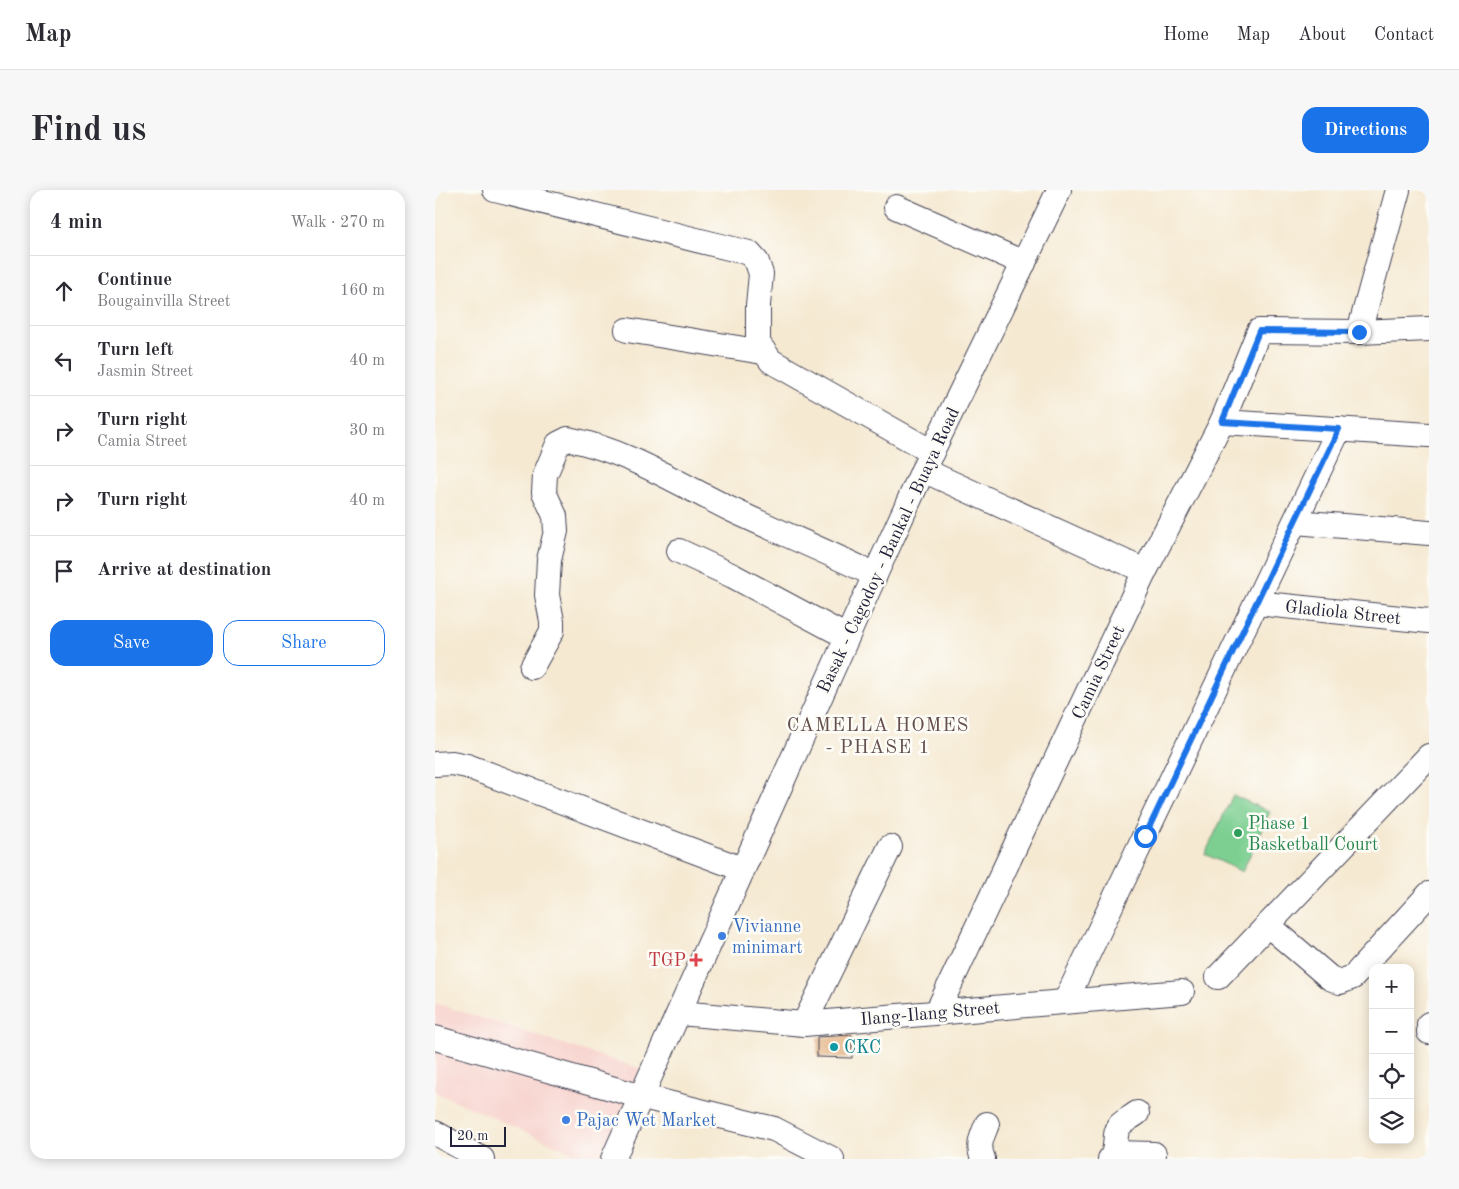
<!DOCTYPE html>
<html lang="en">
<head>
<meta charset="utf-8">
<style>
  body { margin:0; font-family:"Old Standard TT",serif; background:#f7f7f7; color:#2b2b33 }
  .controls { position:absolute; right:15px; bottom:15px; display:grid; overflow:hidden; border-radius:10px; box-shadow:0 2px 12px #0003 }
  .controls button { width:45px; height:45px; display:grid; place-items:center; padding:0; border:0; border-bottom:1px solid #e1e1e2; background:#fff; color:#2b2b33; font:25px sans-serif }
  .scale { position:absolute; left:15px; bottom:12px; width:56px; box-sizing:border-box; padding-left:5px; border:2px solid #22223b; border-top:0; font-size:14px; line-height:18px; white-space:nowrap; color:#22223b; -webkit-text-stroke:4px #fdfcf7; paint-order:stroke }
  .stop { position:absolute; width:15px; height:15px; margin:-11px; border:4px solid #1a73e8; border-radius:50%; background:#fff }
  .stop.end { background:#1a73e8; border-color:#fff; box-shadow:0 1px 5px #0008 }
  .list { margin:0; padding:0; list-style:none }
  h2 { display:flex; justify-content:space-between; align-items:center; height:65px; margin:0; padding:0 20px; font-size:21px }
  h2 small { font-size:16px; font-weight:400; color:#7c7c81 }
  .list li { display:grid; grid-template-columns:32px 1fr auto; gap:15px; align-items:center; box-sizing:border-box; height:70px; padding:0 20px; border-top:1px solid #e1e1e2 }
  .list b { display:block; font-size:19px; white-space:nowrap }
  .list p { margin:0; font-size:16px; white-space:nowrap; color:#7c7c81 }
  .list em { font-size:16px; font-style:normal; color:#7c7c81 }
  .actions { display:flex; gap:10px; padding:15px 20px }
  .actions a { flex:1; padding:11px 0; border:1px solid #1a73e8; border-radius:15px; text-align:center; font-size:18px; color:#1a73e8 }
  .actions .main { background:#1a73e8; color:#fff }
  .icon { flex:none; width:28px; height:28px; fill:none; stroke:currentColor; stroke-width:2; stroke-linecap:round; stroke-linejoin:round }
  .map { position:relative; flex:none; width:994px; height:969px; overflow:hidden; border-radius:15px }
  header { display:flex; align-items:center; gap:30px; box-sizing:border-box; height:70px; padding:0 25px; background:#fff; border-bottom:1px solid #e1e1e2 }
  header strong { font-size:24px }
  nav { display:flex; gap:28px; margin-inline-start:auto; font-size:18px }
  .intro { display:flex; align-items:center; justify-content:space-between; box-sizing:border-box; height:120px; padding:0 30px }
  h1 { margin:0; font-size:35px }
  .button { padding:12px 22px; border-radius:15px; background:#1a73e8; color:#fff; font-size:18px; font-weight:700 }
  main { display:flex; gap:30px; padding:0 30px }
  aside { flex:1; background:#fff; border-radius:15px; box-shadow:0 2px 12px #0003 }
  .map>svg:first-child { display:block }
</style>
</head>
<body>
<header>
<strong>Map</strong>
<nav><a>Home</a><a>Map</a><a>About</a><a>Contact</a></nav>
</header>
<div class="intro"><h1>Find us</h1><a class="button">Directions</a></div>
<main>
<aside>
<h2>4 min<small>Walk · 270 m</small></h2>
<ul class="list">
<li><svg class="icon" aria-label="ahead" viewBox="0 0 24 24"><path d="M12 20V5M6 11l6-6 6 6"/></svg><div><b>Continue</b><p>Bougainvilla Street</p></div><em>160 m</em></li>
<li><svg class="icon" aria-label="left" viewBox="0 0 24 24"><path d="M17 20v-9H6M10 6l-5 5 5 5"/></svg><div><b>Turn left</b><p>Jasmin Street</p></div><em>40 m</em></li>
<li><svg class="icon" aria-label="right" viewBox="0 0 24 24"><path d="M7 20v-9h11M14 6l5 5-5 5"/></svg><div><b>Turn right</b><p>Camia Street</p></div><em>30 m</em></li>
<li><svg class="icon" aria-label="right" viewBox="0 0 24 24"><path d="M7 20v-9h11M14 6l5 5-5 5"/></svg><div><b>Turn right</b></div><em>40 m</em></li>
<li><svg class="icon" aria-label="arrive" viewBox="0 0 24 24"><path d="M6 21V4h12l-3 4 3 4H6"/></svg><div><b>Arrive at destination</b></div></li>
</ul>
<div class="actions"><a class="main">Save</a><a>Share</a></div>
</aside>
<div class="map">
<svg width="994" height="969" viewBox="0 0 994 969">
  <rect width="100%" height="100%" fill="#fdfcf7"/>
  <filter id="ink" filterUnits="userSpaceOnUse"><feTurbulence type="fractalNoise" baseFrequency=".02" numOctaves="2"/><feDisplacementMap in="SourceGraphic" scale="10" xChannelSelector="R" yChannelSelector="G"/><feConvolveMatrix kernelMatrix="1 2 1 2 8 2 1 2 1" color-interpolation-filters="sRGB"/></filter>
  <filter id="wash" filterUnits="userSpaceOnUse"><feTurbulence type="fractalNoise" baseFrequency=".0096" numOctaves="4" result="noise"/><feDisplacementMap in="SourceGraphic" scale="20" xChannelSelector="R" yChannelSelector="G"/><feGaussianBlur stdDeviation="1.12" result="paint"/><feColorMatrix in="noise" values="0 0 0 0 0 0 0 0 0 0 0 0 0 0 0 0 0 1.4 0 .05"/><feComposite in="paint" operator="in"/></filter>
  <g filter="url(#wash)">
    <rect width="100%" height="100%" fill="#f5e9d2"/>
    <path fill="#f7d0cb" d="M0,813L206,879L166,969H152L0,902Z"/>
    <path fill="#7ccf91" stroke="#4f7866" d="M798,605L835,622L807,682L770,664Z"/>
    <g id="blocks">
      <path fill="#dea36b" d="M417,845V868L382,867V847Z"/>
    </g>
  </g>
  <g filter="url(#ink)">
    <use href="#blocks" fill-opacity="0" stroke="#424052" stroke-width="1"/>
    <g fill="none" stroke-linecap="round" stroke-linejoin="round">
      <g stroke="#424052" stroke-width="26">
        <g id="minor">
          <path d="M60,0L314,63L322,72L326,84L323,115V153L336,171L497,262"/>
          <path d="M461,17L589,73"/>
          <path d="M192,140L328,162"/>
          <path d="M924,142L963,0"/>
          <path d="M787,232L994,245"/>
          <path d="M488,280L710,381"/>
          <path d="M860,332L994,343"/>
          <path d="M244,361L298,386L412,447"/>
          <path d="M821,413L994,431"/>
          <path d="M97,477L117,441V431L112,405L114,370L121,341L120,326L109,302L110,285L123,254L133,249C191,260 244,294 297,320C344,342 393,362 440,385"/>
          <path d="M0,574L17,573L32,576L307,679"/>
          <path d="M833,735L895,788L905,792L918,787L994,704"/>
          <path d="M783,787L994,566"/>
          <path d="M631,810L904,239"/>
          <path d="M502,822L710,381L787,232L824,141L924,142L994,139"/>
          <path d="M244,823L369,834L747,802"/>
          <path d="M369,834L455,657"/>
          <path d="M994,834V842"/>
          <path d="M0,848L204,906L339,939L397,969"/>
          <path d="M0,943L47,969"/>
          <path d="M680,963L719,964"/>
          <path d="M178,969L440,385L488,280L624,0"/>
          <path d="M548,969C542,955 547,947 552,934"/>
          <path d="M675,969C684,959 677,945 685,935C689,931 697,927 702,923"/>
        </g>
      </g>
      <use href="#minor" stroke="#fff" stroke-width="24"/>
    </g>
  </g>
  <g fill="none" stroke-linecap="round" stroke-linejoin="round" filter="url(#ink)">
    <path stroke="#1a73e8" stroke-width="6" d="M710,646L904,239L787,232L824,141L924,142"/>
  </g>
  <circle fill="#2e9e5b" stroke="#fdfcf7" stroke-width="2" cx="803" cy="643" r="5"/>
  <g fill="#3f7fe0" stroke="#fdfcf7" stroke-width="2">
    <circle cx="287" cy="746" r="5"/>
    <circle cx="131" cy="930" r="5"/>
  </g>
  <path fill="#e0444e" stroke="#fdfcf7" stroke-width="2" d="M258.5 762.5h5v5h5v5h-5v5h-5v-5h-5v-5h5z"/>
  <circle fill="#0f9aa8" stroke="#fdfcf7" stroke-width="2" cx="399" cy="857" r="5"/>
  <g text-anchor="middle" stroke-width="5" stroke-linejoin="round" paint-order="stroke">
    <g font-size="18" fill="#22223b" stroke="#fdfcf7">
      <text transform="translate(453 360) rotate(-65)" y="6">Basak - Cagodoy - Bankal - Buaya Road</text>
      <text transform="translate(908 422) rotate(6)" y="6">Gladiola Street</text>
      <text transform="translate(663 482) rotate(-65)" y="6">Camia Street</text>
      <text transform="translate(495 823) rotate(-5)" y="6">Ilang-Ilang Street</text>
    </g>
    <g font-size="18" fill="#27864d" stroke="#fdfcf7" text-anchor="start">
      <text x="813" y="639">Phase 1<tspan x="813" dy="21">Basketball Court</tspan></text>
    </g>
    <g font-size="18" fill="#366cbe" stroke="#fdfcf7" text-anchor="start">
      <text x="297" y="742">Vivianne<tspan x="297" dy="21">minimart</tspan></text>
      <text x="141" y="936">Pajac Wet Market</text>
    </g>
    <g font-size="18" fill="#be3a42" stroke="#fdfcf7" text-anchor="end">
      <text x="251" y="776">TGP</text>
    </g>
    <g font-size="18" fill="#0d838f" stroke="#fdfcf7" text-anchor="start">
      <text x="409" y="863">CKC</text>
    </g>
    <g font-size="19" letter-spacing="1" fill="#644f4c" stroke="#fdfcf7">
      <text x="443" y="541">CAMELLA HOMES<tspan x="443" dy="22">- PHASE 1</tspan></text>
    </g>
  </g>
</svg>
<div class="controls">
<button>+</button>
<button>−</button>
<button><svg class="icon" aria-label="locate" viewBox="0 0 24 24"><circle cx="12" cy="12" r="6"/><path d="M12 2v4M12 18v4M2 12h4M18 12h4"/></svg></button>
<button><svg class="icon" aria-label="layers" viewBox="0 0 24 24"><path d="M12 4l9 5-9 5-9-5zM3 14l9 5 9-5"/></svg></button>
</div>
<div class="scale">20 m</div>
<div class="stop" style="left:710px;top:646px"></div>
<div class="stop end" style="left:924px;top:142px"></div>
</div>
</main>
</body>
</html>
